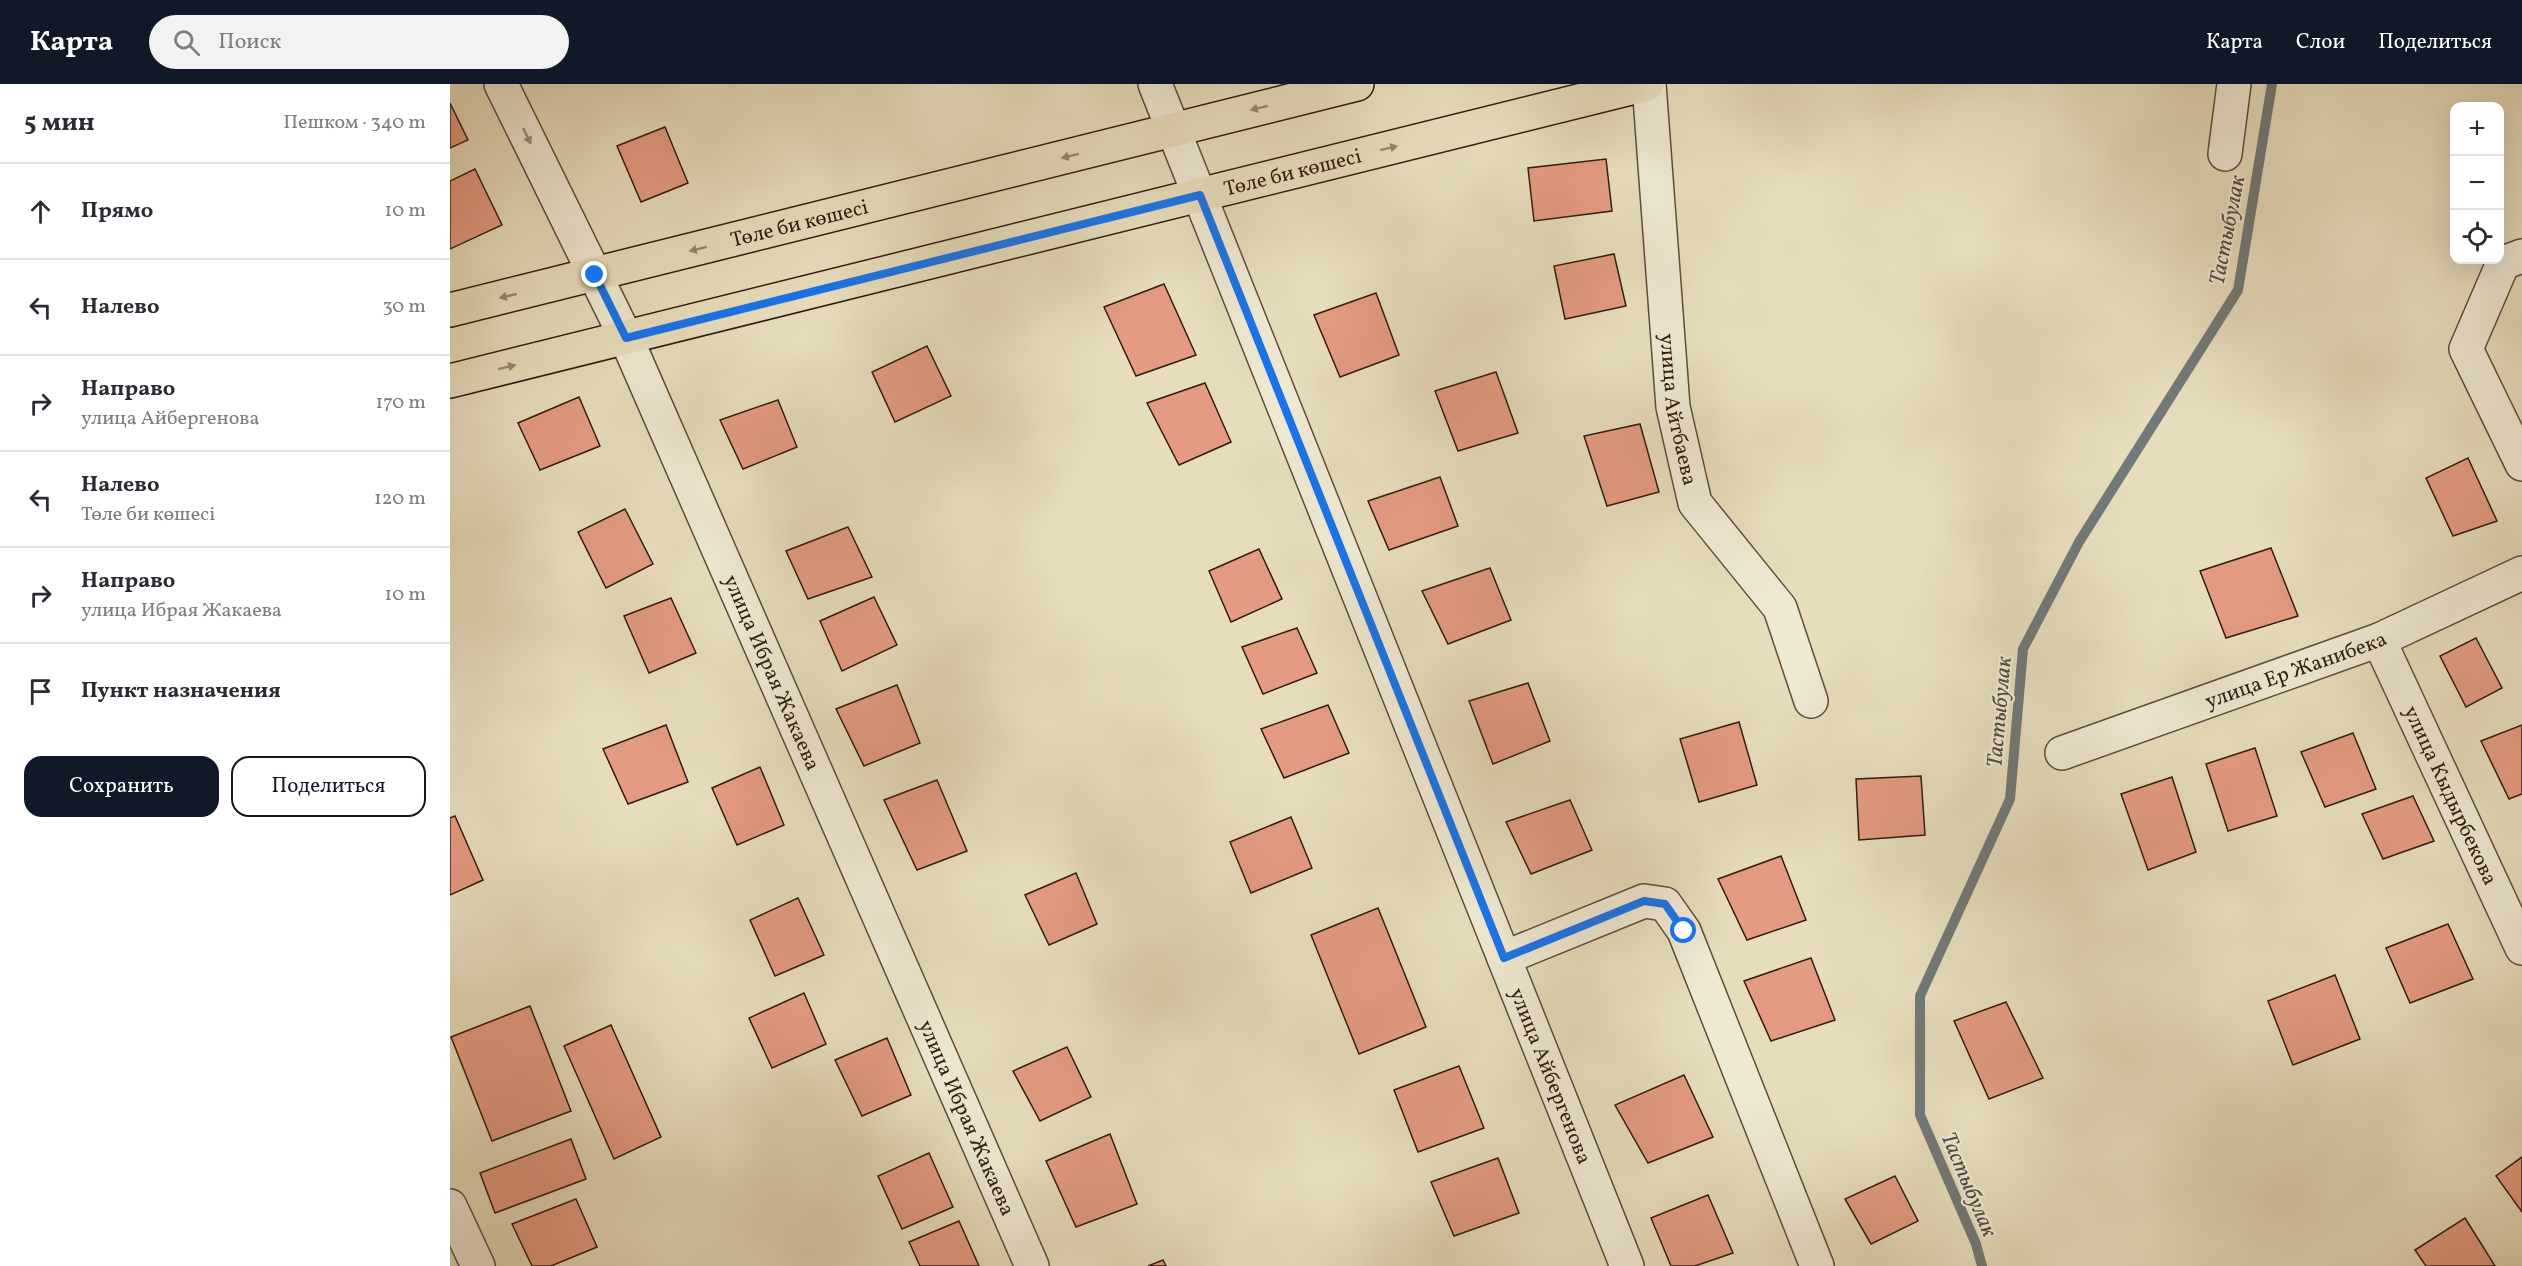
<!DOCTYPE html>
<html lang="ru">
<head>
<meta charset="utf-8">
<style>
  body { margin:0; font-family:Vollkorn,serif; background:#f2f2f3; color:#2b2b33 }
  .controls { position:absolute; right:18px; top:18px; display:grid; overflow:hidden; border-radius:12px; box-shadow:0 6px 24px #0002 }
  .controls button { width:54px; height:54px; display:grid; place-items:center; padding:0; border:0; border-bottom:2px solid #e1e1e2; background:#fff; color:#2b2b33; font:30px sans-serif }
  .stop { position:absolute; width:18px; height:18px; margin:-14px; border:4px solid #1a73e8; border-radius:50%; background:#fff }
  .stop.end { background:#1a73e8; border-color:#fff; box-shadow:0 2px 6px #0008 }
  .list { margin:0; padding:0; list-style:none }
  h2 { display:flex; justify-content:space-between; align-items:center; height:78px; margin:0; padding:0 24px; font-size:26px }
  h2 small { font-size:20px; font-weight:400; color:#7c7c81 }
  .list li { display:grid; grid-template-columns:39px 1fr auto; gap:18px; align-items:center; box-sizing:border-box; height:96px; padding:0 24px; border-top:2px solid #e1e1e2 }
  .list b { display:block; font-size:22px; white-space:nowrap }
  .list p { margin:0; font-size:20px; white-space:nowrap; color:#7c7c81 }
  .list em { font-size:20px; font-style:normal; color:#7c7c81 }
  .actions { display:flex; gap:12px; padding:18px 24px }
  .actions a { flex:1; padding:14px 0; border:2px solid #111827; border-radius:18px; text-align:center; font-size:21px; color:#111827 }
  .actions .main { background:#111827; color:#fff }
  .icon { flex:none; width:33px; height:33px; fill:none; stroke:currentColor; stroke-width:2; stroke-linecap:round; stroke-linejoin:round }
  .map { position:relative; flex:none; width:2072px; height:1182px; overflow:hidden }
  header { display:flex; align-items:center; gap:36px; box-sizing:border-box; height:84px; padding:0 30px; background:#111827; color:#fff }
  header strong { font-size:28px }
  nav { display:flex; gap:33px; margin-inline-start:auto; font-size:21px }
  .search { width:420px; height:54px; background:#f2f2f3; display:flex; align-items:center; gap:15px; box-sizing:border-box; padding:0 21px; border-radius:33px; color:#7c7c81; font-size:22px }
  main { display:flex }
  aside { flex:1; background:#fff }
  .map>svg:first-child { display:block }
</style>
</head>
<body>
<header>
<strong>Карта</strong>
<div class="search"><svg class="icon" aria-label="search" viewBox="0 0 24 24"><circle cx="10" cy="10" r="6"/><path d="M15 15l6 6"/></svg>Поиск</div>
<nav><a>Карта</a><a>Слои</a><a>Поделиться</a></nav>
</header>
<main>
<aside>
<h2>5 мин<small>Пешком · 340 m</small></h2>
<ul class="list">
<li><svg class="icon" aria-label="ahead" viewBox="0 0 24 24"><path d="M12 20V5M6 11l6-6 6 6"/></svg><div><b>Прямо</b></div><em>10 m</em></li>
<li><svg class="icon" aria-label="left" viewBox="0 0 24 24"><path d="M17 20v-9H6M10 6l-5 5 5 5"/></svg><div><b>Налево</b></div><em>30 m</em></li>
<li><svg class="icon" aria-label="right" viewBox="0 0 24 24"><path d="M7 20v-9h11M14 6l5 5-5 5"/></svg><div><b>Направо</b><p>улица Айбергенова</p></div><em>170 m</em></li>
<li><svg class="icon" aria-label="left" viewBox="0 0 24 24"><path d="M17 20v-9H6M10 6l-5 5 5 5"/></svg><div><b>Налево</b><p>Төле би көшесі</p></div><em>120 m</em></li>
<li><svg class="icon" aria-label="right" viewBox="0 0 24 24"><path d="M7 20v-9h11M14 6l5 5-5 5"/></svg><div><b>Направо</b><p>улица Ибрая Жакаева</p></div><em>10 m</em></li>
<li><svg class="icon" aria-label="arrive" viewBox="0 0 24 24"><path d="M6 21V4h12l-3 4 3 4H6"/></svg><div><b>Пункт назначения</b></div></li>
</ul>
<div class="actions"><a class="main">Сохранить</a><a>Поделиться</a></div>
</aside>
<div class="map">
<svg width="2072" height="1182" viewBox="0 0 2072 1182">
  <rect width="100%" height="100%" fill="#e7ddbd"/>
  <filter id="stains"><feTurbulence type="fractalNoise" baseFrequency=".00333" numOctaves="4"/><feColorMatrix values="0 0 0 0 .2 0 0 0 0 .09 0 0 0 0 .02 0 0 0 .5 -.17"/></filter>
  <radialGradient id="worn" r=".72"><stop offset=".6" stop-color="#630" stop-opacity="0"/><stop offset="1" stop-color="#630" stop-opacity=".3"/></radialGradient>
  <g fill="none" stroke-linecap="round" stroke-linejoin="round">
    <path stroke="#727978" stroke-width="10" d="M1532,1182L1526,1160L1470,1031V912L1560,715L1573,565L1629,458L1788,206L1822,0"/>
  </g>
  <g fill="#e49b81" stroke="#311b11" stroke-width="1.5">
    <path d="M0,19L18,56L0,64Z"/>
    <path d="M215,43L238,99L191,118L167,62Z"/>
    <path d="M1156,75L1162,127L1084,137L1078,84Z"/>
    <path d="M25,85L52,141L0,165V97Z"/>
    <path d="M1164,170L1176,222L1115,235L1104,182Z"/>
    <path d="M714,200L746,271L686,292L654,223Z"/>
    <path d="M926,209L949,271L890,293L864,231Z"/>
    <path d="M477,262L501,312L445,338L422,288Z"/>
    <path d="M1046,288L1068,349L1008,367L985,307Z"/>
    <path d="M755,299L781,358L729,381L697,319Z"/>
    <path d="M129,313L150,362L90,386L68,339Z"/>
    <path d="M328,316L347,363L293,385L270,336Z"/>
    <path d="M1190,340L1209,408L1157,422L1134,352Z"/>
    <path d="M2018,374L2047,437L2003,452L1976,394Z"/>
    <path d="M990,393L1008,442L939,466L918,417Z"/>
    <path d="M175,425L203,480L156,504L128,448Z"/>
    <path d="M398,443L422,493L358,515L336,467Z"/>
    <path d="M1821,464L1848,532L1776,554L1750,487Z"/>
    <path d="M809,465L832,515L781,538L759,487Z"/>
    <path d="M1040,484L1061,536L998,560L972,507Z"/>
    <path d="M424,513L447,561L392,587L370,537Z"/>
    <path d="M221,514L246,569L199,589L174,532Z"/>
    <path d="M847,544L867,589L813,610L792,563Z"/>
    <path d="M2026,554L2052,604L2016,623L1990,572Z"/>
    <path d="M1078,599L1100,657L1043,680L1019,617Z"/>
    <path d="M447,601L470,659L414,682L386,625Z"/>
    <path d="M878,621L899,669L834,694L811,645Z"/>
    <path d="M1289,638L1307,701L1249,718L1230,655Z"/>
    <path d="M216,641L238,698L178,720L153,665Z"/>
    <path d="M2072,641V710L2059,715L2031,657Z"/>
    <path d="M1903,649L1926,705L1875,723L1851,668Z"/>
    <path d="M1805,664L1827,732L1778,747L1756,680Z"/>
    <path d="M310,683L334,741L287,761L262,704Z"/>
    <path d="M1471,692L1475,751L1409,756L1406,695Z"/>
    <path d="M1722,693L1746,768L1698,786L1671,710Z"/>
    <path d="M487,696L517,767L467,786L434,716Z"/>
    <path d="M1963,712L1984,757L1933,775L1912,730Z"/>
    <path d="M1120,716L1142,766L1081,790L1056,738Z"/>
    <path d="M5,732L33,796L0,811V734Z"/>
    <path d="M841,733L862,784L801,809L780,758Z"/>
    <path d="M1331,772L1356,836L1297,856L1268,795Z"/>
    <path d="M626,789L647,840L599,861L575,811Z"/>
    <path d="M348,814L374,871L325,892L300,836Z"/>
    <path d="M928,824L976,943L909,970L861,851Z"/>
    <path d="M1998,840L2023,895L1960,919L1936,864Z"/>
    <path d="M1361,874L1385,936L1321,957L1294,897Z"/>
    <path d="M1885,891L1910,955L1843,981L1818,917Z"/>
    <path d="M354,909L376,960L322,984L299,934Z"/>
    <path d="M1556,918L1593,994L1539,1015L1504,937Z"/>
    <path d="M80,922L121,1027L42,1057L1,953Z"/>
    <path d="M161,941L211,1053L164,1075L114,962Z"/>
    <path d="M437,954L461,1011L412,1032L385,976Z"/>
    <path d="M617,963L641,1013L590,1037L563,987Z"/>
    <path d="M1009,982L1034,1044L968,1068L944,1006Z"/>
    <path d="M1234,991L1263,1053L1198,1079L1165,1021Z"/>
    <path d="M660,1050L687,1120L626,1143L596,1077Z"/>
    <path d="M121,1055L136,1095L45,1129L30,1089Z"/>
    <path d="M479,1069L503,1123L452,1145L428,1092Z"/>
    <path d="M2072,1073V1128L2046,1092Z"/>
    <path d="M1048,1074L1069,1129L1004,1152L981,1098Z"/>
    <path d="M1445,1092L1468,1137L1421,1160L1395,1115Z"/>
    <path d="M1258,1111L1283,1169L1245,1182H1221L1201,1134Z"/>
    <path d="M126,1115L147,1163L101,1182H82L62,1140Z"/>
    <path d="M2015,1134L2045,1182H1976L1965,1166Z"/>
    <path d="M509,1137L529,1182H470L459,1158Z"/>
    <path d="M713,1176L716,1182H698Z"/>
  </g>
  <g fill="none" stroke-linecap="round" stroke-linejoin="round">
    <g stroke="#5e4c3c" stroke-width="36">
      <g id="minor">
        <path id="s1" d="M51,0L176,254L582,1182"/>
        <path id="s2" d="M705,0L1177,1182"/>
        <path id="s3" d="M1199,0L1223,323L1245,419L1330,524L1361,617"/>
        <path d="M1775,70L1784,0"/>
        <path d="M2072,172L2053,179L2016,265L2072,380"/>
        <path id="s4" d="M1929,556L2072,864"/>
        <path id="s5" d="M1612,669L1929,556L2072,489"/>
        <path d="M1054,874L1194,817L1215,820L1234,847L1367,1182"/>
        <path d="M0,1122L28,1182"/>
      </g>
    </g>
    <g stroke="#311b11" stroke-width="36">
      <g id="major">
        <path id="s6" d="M0,226L907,0"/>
        <path id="s7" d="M0,297L1197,0"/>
      </g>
    </g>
    <use href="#minor" stroke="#efe9d4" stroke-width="33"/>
    <use href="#major" stroke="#e7ddbd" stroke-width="33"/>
  </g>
  <defs><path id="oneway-solid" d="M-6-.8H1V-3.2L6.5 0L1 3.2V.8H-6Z" transform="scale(1.5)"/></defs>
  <g fill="#958670">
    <use href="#oneway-solid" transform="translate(809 24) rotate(166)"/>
    <use href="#oneway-solid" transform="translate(939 64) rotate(-14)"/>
    <use href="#oneway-solid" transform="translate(620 72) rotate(166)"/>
    <use href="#oneway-solid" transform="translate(248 165) rotate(166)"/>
    <use href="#oneway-solid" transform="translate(58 212) rotate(167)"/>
    <use href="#oneway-solid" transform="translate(57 283) rotate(-14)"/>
  </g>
  <use fill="#9a8c7c" href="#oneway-solid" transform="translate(77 52) rotate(64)"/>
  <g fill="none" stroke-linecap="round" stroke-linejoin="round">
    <path stroke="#1a73e8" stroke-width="8" d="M145,191L176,254L750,111L1054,874L1194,817L1215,820L1234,847"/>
  </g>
  <g text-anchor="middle" stroke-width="4.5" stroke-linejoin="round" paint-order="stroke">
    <g font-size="21" fill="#311b11" stroke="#efe9d4">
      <text dy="7" stroke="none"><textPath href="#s7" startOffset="868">Төле би көшесі</textPath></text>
      <text dy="7" stroke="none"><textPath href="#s6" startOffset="360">Төле би көшесі</textPath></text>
      <text dy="7" stroke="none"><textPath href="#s3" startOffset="327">улица Айтбаева</textPath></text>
      <text dy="7" stroke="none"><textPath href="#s5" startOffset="248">улица Ер Жанибека</textPath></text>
      <text dy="7" stroke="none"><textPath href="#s1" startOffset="648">улица Ибрая Жакаева</textPath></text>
      <text dy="7" stroke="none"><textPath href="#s4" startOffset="171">улица Кыдырбекова</textPath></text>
      <text dy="7" stroke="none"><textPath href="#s2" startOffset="1068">улица Айбергенова</textPath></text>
      <text dy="7" stroke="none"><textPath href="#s1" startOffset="1134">улица Ибрая Жакаева</textPath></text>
    </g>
    <g font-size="22" font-style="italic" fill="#514a45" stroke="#efe9d4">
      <text transform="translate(1776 146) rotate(-79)" y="8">Тастыбулак</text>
      <text transform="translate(1548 628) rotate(-85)" y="8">Тастыбулак</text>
      <text transform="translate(1520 1100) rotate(67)" y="8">Тастыбулак</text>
    </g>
  </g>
  <rect width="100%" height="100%" filter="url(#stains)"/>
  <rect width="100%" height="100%" fill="url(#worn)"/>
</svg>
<div class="controls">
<button>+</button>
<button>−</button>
<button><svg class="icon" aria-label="locate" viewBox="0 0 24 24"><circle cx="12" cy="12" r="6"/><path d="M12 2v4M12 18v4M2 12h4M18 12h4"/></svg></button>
</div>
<div class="stop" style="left:1234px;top:847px"></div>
<div class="stop end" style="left:145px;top:191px"></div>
</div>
</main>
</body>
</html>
